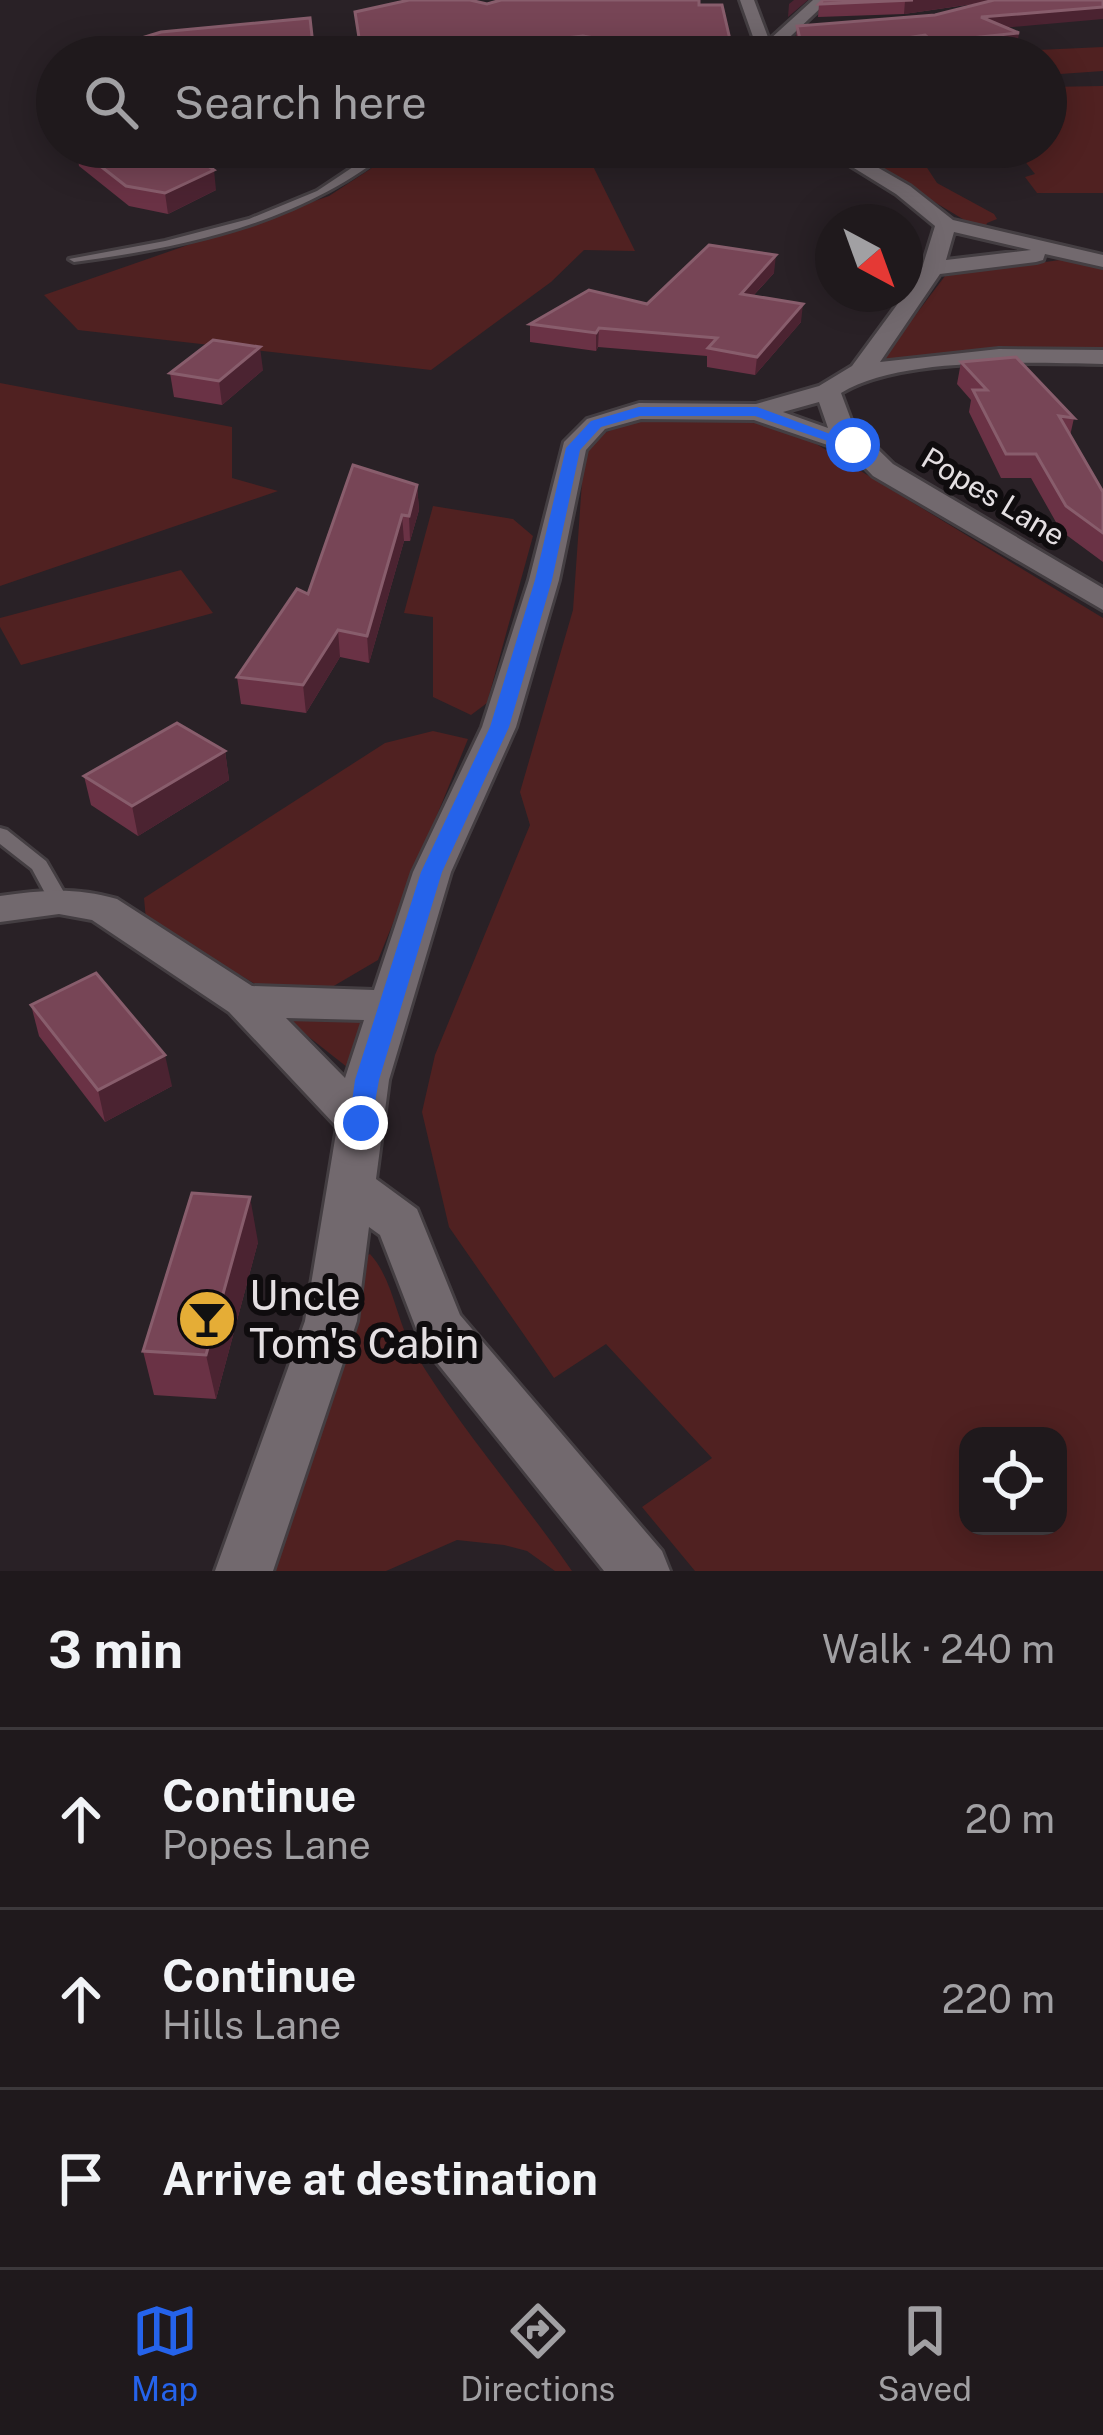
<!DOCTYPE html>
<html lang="en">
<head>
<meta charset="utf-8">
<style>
  body { margin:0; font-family:"Public Sans",sans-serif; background:#2c2629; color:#f1f3f6 }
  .controls { position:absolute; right:36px; bottom:36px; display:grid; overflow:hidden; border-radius:24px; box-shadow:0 6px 30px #0003 }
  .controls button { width:108px; height:108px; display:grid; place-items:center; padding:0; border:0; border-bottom:3px solid #3c383b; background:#1f191c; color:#f1f3f6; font:60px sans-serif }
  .compass { position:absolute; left:815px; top:204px; width:108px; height:108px; border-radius:50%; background:#1f191c; box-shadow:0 6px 30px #0003; rotate:139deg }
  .stop { position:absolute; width:36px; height:36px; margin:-27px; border:9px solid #2563eb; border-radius:50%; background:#fff }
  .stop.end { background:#2563eb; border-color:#fff; box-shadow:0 3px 12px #0008 }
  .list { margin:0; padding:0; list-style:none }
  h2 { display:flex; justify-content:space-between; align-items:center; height:156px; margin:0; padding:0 48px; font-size:51px }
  h2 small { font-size:39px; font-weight:400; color:#a1a0a3 }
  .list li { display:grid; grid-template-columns:78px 1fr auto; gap:36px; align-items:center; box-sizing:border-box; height:180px; padding:0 48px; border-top:3px solid #3c383b }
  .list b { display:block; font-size:45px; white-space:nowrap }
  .list p { margin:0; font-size:39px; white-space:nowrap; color:#a1a0a3 }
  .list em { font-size:39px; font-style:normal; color:#a1a0a3 }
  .icon { flex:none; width:66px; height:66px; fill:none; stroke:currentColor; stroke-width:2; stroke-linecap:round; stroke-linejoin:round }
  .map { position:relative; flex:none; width:1103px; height:1571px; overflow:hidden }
  .search { position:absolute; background:#1f191c; box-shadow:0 6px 30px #0003; left:36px; right:36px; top:36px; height:132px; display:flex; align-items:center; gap:30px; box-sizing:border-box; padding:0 42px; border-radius:66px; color:#a1a0a3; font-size:45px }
  .sheet { height:696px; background:#1f191c }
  nav { display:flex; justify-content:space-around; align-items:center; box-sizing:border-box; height:168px; border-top:3px solid #3c383b; background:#1f191c; font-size:33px; color:#a1a0a3 }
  nav a { display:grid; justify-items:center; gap:6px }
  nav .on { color:#2563eb }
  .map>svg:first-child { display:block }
</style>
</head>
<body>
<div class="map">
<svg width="1103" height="1571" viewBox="0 0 1103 1571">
  <rect width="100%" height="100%" fill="#292126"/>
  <g fill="#502121" fill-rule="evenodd">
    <path d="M1103,47V71L1046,75V57H1009L1021,56L1015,51Z"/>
    <path d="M1103,86V193H1037L1025,177L1035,174L1019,154L929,147H1046V87Z"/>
    <path d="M404,147H688L587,154L635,251L584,250L551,282L431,370L78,330L44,295L329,196Z"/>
    <path d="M918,154L937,183L994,214L997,219L987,223L985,228L991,229L986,233L863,159Z"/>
    <path d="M1067,259L1103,265V354L890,364L882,359L945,276Z"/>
    <path d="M0,383L232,427V478L278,491L0,586Z"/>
    <path d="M645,417L755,422L808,439L1103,618V1571H695L642,1507L712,1458L606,1344L554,1378L449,1227L422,1112L435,1055L530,825L520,792L573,610L584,453L599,435ZM968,1436H1058V1526H968Z"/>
    <path d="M433,506L513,519L533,536L487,703L471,715L433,697V617L404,613Z"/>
    <path d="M181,570L213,613L21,665L0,627V618Z"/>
    <path d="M433,731L468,739L378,960L332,987L257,985L146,920L144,898L385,743Z"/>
    <path d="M362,1012L368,1020L347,1067L286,1019Z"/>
    <path d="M370,1254C394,1280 396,1322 415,1353C462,1431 521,1497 572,1571H555L527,1551L504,1545L457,1540L386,1571H265C306,1469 347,1369 359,1259Z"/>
  </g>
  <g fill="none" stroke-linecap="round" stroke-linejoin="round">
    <g stroke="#443e42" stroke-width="6">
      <g id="lane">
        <path d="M383,147H394C303,222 188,247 74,262L69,259L165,241L249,219L317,191Z"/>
        <path d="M0,828L7,830L46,861L69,901L66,906H52L32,869L0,844Z"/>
      </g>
    </g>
    <g stroke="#443e42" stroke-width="6">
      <g id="street">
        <path d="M740,0H754L769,40L813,0H829L774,52L776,57H742L757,48Z"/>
        <path d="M820,147H842L910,186L953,220L1103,255V267L1045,254L1043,260L1036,262L940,274L880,362L999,349L1103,350V364C1031,363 902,356 841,393L853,425L893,464L1103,588V610L873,476L851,453L754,420L641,419L605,429L586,450L559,580L516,727L451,872L389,1080L376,1179L417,1209L460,1315L662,1551L670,1571H604L422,1344L380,1235L369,1227L357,1321L273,1571H215L305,1321L337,1127L229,1012L92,920L59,914L0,922V896C41,890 76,887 117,899L252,986L374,990L413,872L482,727L529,580L564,442L587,419L639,403L756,404L819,386L852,366L905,294L922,268L935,226L896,194ZM954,232L1031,250L946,260ZM819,402L828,428L783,412ZM286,1018L364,1020L345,1078Z"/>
      </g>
    </g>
    <use href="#lane" fill="#72696e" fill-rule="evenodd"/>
    <use href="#street" fill="#72696e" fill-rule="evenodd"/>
  </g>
  <g fill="#6a3245">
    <path d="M823,0H1103L1005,27L1017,46L938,55L940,57H800L796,39L797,26L935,15L987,2L904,14L818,17L819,4Z"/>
    <path d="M487,4L699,5L734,57H604L583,53L552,57H361L355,12Z"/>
    <path d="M76,147L216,190L168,214L129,206L79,166Z"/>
    <path d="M923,147L970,148L968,163L929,162Z"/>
    <path d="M774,273L753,296L801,322L755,375L707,367V356L598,347L596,351L530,342V324L647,304Z"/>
    <path d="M961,362L1074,418L1070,436L1103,492V562L1061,531L1031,478H1001L969,412L971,400L957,384Z"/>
    <path d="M263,370L222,405L174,397L170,373Z"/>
    <path d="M417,485L419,510L410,541H404L369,663L340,657L306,713L241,704L237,677Z"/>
    <path d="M225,751L229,780L138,836L91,805L84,776Z"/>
    <path d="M31,1005L172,1086L105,1122L39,1036Z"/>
    <path d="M258,1242L216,1399L154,1395L143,1351Z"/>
  </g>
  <g fill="#4b2331">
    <path d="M794,0H808L788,17L789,4Z"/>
    <path d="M913,0H999L904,14L905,1Z"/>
    <path d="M1103,7V19L979,30L981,17Z"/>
    <path d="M1019,33L1017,46L931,56L933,42Z"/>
    <path d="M925,35L923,49L899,53L897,44L901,39Z"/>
    <path d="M583,36V53L552,57H462L461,50Z"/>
    <path d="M313,45L314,57H234Z"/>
    <path d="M214,170L216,190L168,214L165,193Z"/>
    <path d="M776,255L774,273L739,311L741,294Z"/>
    <path d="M803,304L801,322L755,375L757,357Z"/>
    <path d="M599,328L598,347L596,351V333Z"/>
    <path d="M260,347L263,370L222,405L219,381Z"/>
    <path d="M417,485L419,510L410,541L409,516Z"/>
    <path d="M402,515L404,541L369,663L367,636Z"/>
    <path d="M338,630L340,657L306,713L303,685Z"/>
    <path d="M225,751L229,780L138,836L132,806Z"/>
    <path d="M165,1055L172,1086L105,1122L98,1090Z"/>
    <path d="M250,1197L258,1242L216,1399L206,1355Z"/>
  </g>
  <g fill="#774556" stroke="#885d6c" stroke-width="3">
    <path d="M409,0H470L487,4L501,0H699V5H722L734,57H688L691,55L583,36L461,50L472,57H362L355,12Z"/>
    <path d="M823,0H913L819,4Z"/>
    <path d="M994,0H1103V7L981,17L1019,33L933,42L925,35L901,39L897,44L902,48H930L940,57H804L797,26L935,15Z"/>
    <path d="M310,18L313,45L234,57H80L161,32Z"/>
    <path d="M76,147H180L214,170L165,193L126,186Z"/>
    <path d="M709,245L776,255L741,294L803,304L757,357L708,348L717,338L599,328L596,333L530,324L589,290L647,304Z"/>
    <path d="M213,340L260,347L219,381L170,373Z"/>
    <path d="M1016,357L1074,418L1059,416L1103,492V533L1066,506L1036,454H1006L973,390H987L961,362Z"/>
    <path d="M353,465L417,485L409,516L402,515L367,636L338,630L303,685L237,677L297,589L308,594Z"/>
    <path d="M177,723L225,751L132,806L84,776Z"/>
    <path d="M96,973L165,1055L98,1090L31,1005Z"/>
    <path d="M192,1193L250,1197L206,1355L143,1351Z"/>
  </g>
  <path fill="#2563eb" d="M639,407H757L860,445L848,448L755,416H640L601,427L580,450L552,580L509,727L442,872L379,1080L370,1130H352L349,1123L355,1080L421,872L490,727L535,580L566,448L591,421Z"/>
  <defs>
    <g id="bar-disc" transform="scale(3)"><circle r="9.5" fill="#e5ad36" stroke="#0f0c0e"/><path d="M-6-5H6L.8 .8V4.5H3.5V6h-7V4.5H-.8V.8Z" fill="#111"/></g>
  </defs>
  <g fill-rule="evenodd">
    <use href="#bar-disc" x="207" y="1319"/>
  </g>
  <g text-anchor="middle" stroke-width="12" stroke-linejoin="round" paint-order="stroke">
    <g font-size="30" fill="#e4dfe2" stroke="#0f0c0e">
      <text transform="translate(993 497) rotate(31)" y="10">Popes Lane</text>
    </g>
    <g font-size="42" fill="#e4dfe2" stroke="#0f0c0e" text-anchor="start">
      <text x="249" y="1310">Uncle<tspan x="249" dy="48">Tom's Cabin</tspan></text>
    </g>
  </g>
</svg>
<div class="controls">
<button><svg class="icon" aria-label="locate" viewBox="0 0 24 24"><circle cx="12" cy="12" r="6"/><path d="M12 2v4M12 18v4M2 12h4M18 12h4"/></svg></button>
</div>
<svg class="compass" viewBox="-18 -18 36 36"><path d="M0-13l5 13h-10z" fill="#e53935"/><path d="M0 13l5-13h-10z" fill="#a1a0a3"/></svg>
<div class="stop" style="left:853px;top:445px"></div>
<div class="stop end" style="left:361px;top:1123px"></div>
<div class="search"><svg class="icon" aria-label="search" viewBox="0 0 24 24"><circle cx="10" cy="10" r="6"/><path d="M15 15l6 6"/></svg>Search here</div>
</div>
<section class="sheet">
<h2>3 min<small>Walk · 240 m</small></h2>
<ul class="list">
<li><svg class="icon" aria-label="ahead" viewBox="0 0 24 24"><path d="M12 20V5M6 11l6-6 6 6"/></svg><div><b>Continue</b><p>Popes Lane</p></div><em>20 m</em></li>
<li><svg class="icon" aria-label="ahead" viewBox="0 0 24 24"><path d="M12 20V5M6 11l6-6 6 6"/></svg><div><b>Continue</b><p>Hills Lane</p></div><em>220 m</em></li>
<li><svg class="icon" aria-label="arrive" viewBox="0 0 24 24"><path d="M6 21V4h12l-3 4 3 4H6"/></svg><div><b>Arrive at destination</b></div></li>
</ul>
</section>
<nav>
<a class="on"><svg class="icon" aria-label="map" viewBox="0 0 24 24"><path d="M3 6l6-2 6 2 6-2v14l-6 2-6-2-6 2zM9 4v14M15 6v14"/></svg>Map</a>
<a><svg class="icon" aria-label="directions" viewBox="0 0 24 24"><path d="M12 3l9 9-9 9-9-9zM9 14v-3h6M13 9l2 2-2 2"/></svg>Directions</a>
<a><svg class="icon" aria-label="saved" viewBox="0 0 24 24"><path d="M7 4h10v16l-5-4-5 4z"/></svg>Saved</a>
</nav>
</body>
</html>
